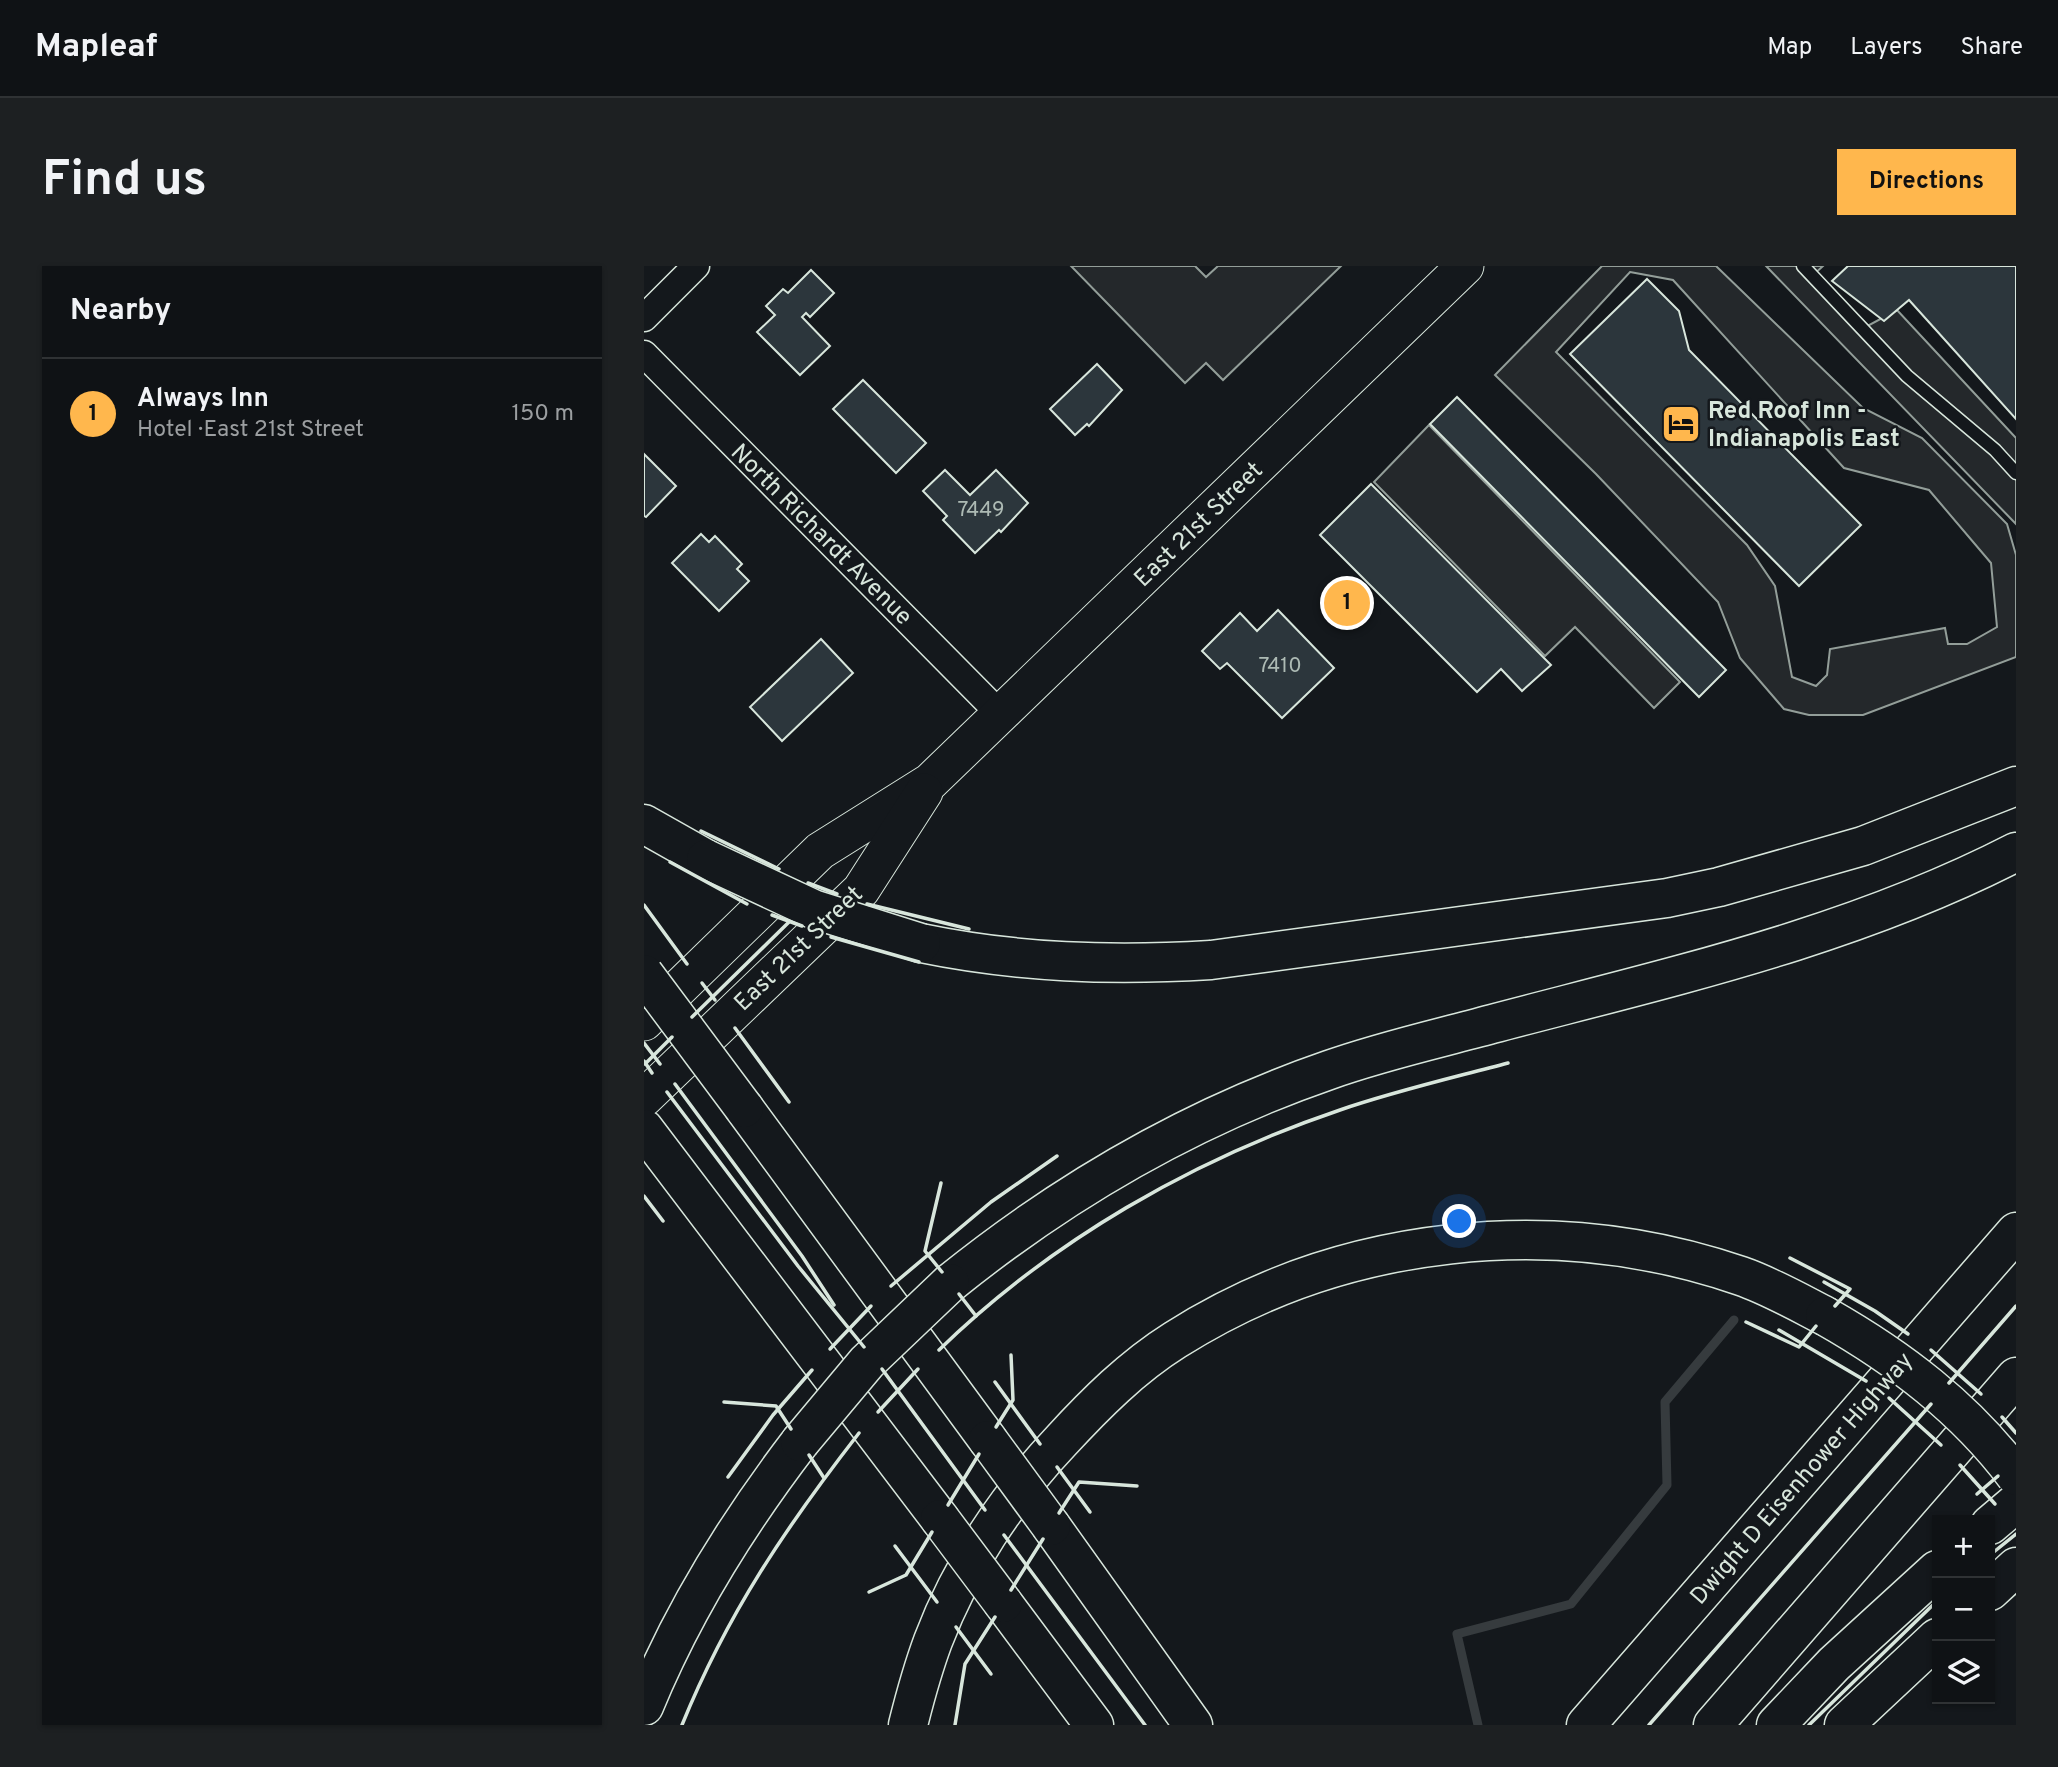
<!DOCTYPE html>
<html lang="en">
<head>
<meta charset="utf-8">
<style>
  body { margin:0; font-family:Overpass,sans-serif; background:#1d2022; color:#f1f3f6 }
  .controls { position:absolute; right:21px; bottom:21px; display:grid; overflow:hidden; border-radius:0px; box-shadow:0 2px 5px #0004 }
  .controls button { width:63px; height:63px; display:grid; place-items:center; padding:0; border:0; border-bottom:2px solid #2f3234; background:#0f1215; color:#f1f3f6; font:35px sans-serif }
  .you { position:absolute; left:816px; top:956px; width:24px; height:24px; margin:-18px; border:5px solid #fff; border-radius:50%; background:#1a73e8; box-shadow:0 0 0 10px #1a73e833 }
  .badge { display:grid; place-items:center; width:46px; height:46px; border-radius:50%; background:#ffb74d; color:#111; font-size:23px; font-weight:700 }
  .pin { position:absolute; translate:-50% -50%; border:4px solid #fff; box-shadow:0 2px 7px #0006 }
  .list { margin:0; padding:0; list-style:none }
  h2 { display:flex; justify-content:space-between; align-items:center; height:91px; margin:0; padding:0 28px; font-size:30px }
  h2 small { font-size:23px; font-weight:400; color:#9b9ea0 }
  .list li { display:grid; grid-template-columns:46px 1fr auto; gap:21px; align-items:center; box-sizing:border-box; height:112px; padding:0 28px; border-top:2px solid #2f3234 }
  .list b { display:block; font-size:26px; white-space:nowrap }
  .list p { margin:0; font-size:23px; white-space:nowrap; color:#9b9ea0 }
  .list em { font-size:23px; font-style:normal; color:#9b9ea0 }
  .icon { flex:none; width:38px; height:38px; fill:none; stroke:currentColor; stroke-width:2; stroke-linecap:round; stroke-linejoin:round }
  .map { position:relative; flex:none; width:1372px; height:1459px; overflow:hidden; border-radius:0px }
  header { display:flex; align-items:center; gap:42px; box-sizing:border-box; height:98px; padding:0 35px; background:#0f1215; border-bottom:2px solid #2f3234 }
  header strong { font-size:33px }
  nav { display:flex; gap:38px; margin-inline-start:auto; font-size:24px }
  .intro { display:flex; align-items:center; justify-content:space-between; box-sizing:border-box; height:168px; padding:0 42px }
  h1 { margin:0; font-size:49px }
  .button { padding:18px 32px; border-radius:0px; background:#ffb74d; color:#111; font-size:24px; font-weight:700 }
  main { display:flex; gap:42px; padding:0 42px }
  aside { flex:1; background:#0f1215; border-radius:0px; box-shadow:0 2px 5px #0004 }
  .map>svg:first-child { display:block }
</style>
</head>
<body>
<header>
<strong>Mapleaf</strong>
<nav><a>Map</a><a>Layers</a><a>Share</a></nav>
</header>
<div class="intro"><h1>Find us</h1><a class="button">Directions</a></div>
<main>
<aside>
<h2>Nearby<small></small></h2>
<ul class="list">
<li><span class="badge">1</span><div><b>Always Inn</b><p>Hotel · East 21st Street</p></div><em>150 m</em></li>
</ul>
</aside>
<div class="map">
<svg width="1372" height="1459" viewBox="0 0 1372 1459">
  <rect width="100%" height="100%" fill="#14181c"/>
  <g fill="#24282b" stroke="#939e99" stroke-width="2" fill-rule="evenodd">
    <path d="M427,0H551L562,11L574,0H697L579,114L562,97L541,117Z"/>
    <path d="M958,0H1072L1219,142L1278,172L1363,258L1372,289V391L1219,449H1165L1140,443L1096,392L1074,336L952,208L851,109ZM986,6L1029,14L1200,202L1285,224L1347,297L1353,361L1323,378H1304L1301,362L1186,383L1183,409L1172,420L1148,411L1131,320L1103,279L912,86Z"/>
    <path d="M1122,0H1179L1168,10L1218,63L1253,44L1372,172V258Z"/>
    <path d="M785,159L1036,416L1010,442L931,361L901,390L730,216Z"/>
  </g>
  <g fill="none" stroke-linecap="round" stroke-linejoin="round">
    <path stroke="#363b3e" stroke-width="9" d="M834,1459L813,1368L927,1338L1023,1219L1021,1136L1090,1054"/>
  </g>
  <g fill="#2c363c" stroke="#d8e6dc" stroke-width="2">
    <path d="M1204,0H1372V153L1265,34L1240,55L1188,15Z"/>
    <path d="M167,4L190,27L166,51L162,47L158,51L186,80L156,109L113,66L131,49L122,40L139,23L144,27Z"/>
    <path d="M1003,13L1035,45L1045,84L1217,259L1155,320L926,88Z"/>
    <path d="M453,98L478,124L445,160L443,158L431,169L406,143Z"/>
    <path d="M219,114L282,177L252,207L189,143Z"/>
    <path d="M813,131L1082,404L1055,431L786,158Z"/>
    <path d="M0,188L32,220L2,251L0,250Z"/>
    <path d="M301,204L326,229L352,204L384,237L357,266L355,264L331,287L299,254L303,250L279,225Z"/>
    <path d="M727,218L907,399L878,425L857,403L833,426L676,269Z"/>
    <path d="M57,268L65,276L71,270L98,298L93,303L105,315L75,345L28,297Z"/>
    <path d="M634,344L690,402L638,452L583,397L576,403L558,385L596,347L613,365Z"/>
    <path d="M177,373L209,407L138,475L106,441Z"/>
  </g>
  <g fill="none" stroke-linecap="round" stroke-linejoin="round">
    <g stroke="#d8e6dc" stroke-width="15">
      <path id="lane" d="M1159,0L1263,110L1351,184L1372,207"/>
    </g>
    <g stroke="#d8e6dc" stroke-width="29">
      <g id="street">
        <path d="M0,52L52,0"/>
        <path d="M0,88L356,448"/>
      </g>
    </g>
    <g stroke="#d8e6dc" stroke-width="39">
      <g id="secondary">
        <path d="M0,756L176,585L286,516L821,0"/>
        <path d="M0,832L217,624L280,526"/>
      </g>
    </g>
    <g stroke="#d8e6dc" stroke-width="41">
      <g id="highway">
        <path d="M0,558L62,593"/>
        <path d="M277,677C374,697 468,700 567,694L1023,632L1075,621L1219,580L1372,520"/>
        <path d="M100,842L344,1174"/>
        <path d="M0,863L296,1253"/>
        <path d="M306,1017C420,925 546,852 685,804C738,785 793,773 848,758C1026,711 1207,671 1372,586"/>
        <path d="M1346,1259L1372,1237"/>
        <path d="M407,1260L549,1459"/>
        <path d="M1346,1325L1372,1301"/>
        <path d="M359,1337L450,1459"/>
        <path d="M0,1440C39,1345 94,1257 156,1176"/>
        <path d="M264,1459C271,1431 279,1402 289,1375C317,1301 363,1232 417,1175C451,1138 488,1101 531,1074C698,968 910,946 1097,1010C1126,1020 1154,1036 1181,1050"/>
        <path d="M942,1459L1372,966"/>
        <path d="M1069,1459L1372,1111"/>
        <path d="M1132,1459L1190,1398L1293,1304"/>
        <path d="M1200,1459L1293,1372"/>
      </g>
    </g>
    <use href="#lane" stroke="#14181c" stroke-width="12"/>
    <use href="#street" stroke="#14181c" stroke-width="26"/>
    <use href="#secondary" stroke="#14181c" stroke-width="37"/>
    <use href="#highway" stroke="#14181c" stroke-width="38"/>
    <g stroke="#d8e6dc" stroke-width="41" stroke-linecap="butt">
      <g id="highway-bridge">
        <path d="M62,593L169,643L277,677"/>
        <path d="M0,708L100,842"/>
        <path d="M1181,1050C1255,1092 1321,1142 1372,1210"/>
        <path d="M344,1174L407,1260"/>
        <path d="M156,1176L223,1096L306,1017"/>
        <path d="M296,1253L359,1337"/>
      </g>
    </g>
    <use href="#highway-bridge" stroke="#14181c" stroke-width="38"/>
    <g stroke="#d8e6dc" stroke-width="3.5">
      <path d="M57,565L135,603"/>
      <path d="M26,596L103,638"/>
      <path d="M164,617L193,628"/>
      <path d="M223,638L325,663"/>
      <path d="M0,639L43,698"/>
      <path d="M128,649L158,660"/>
      <path d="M187,671L275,696"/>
      <path d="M58,717L71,734"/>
      <path d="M48,751L145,656"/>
      <path d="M91,762L145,836"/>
      <path d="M0,777L16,798"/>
      <path d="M0,795L8,807"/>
      <path d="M1,798L28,771"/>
      <path d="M31,818L158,990L190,1039"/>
      <path d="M23,826L154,1000L220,1081"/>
      <path d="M297,917L281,985L298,1006"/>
      <path d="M0,930L19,955"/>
      <path d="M1146,992L1206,1023L1191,1040"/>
      <path d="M1180,1016L1231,1045L1264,1068"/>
      <path d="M247,1020L347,936L413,890"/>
      <path d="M315,1028L332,1050"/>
      <path d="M1102,1056L1155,1081L1172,1060"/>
      <path d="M1135,1064L1222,1115"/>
      <path d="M186,1083L227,1040"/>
      <path d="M295,1084C407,975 548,894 696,844C751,825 808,812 864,797"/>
      <path d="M1287,1084L1337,1128"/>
      <path d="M238,1103L341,1244"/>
      <path d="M351,1116L396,1178"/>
      <path d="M1305,1117L1372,1040"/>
      <path d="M1245,1132L1297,1179"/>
      <path d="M80,1136L132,1140L147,1163"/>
      <path d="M234,1146L274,1103"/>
      <path d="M1358,1151L1372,1167"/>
      <path d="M352,1161L369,1134L367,1089"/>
      <path d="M165,1189L180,1212"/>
      <path d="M1316,1199L1351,1238"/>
      <path d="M413,1201L446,1246"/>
      <path d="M84,1211L129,1149L168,1104"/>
      <path d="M1333,1228L1354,1210"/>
      <path d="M304,1239L335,1188"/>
      <path d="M415,1247L435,1216L493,1220"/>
      <path d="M360,1269L501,1459"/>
      <path d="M251,1280L293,1336"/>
      <path d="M1346,1289L1372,1268"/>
      <path d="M367,1324L399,1273"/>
      <path d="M225,1326L262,1309L288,1266"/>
      <path d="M312,1361L347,1408"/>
      <path d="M38,1459C83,1348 142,1261 215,1167"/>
      <path d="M311,1459L321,1398L351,1351"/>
      <path d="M1005,1459L1287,1138"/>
      <path d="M1165,1459L1293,1335"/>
    </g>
  </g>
  <defs>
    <g id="hotel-square" transform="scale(2.0125)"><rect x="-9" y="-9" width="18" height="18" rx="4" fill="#ffb74d" stroke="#14181c"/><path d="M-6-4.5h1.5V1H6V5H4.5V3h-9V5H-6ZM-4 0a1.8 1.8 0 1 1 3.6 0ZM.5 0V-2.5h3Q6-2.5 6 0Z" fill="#111"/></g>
  </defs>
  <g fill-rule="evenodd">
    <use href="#hotel-square" x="1037" y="158"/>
  </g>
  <g text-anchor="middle" stroke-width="5" stroke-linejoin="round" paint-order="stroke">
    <g font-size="21" fill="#adbab4">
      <text x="337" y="250">7449</text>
      <text x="636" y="406">7410</text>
    </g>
    <g font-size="24" font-weight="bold" fill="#d8e6dc" stroke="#14181c" text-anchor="start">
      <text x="1064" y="152">Red Roof Inn -<tspan x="1064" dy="28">Indianapolis East</tspan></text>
    </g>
    <g font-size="24" fill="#d8e6dc" stroke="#14181c">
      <text transform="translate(554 258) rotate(-44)" y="8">East 21st Street</text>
      <text transform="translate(178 268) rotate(45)" y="8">North Richardt Avenue</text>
      <text transform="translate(154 682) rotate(-44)" y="8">East 21st Street</text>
      <text transform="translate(1157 1212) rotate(-49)" y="8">Dwight D Eisenhower Highway</text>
    </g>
  </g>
</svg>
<div class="controls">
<button>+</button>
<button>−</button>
<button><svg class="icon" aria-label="layers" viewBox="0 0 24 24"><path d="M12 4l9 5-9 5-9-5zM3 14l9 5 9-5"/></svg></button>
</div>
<div class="you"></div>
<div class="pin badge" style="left:703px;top:337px">1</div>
</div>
</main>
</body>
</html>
